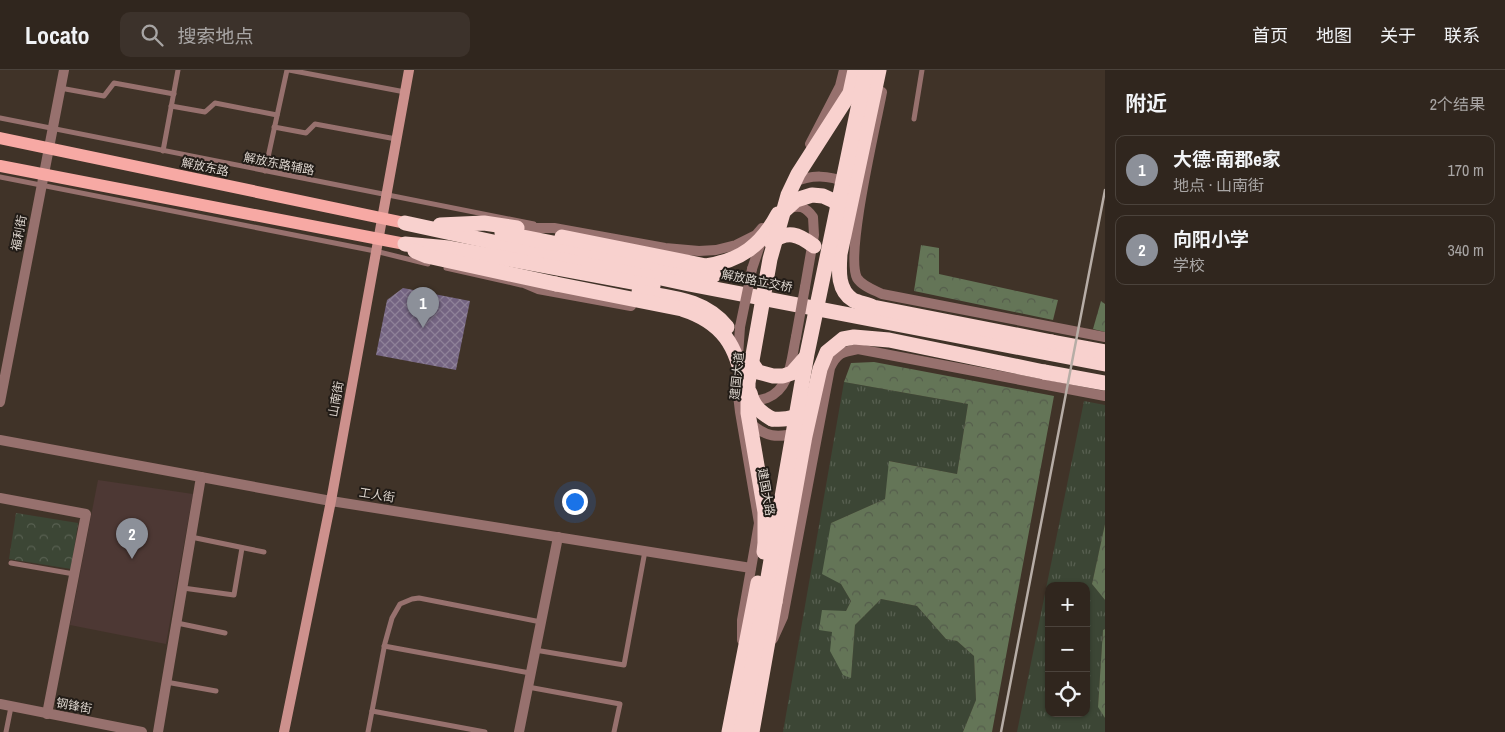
<!DOCTYPE html>
<html lang="zh">
<head>
<meta charset="utf-8">
<style>
  body { margin:0; font-family:"Archivo Narrow","Noto Sans SC",sans-serif; background:#3c322b; color:#f1f3f6 }
  .controls { position:absolute; right:15px; bottom:15px; display:grid; overflow:hidden; border-radius:10px; box-shadow:0 1px 4px #0004 }
  .controls button { width:45px; height:45px; display:grid; place-items:center; padding:0; border:0; border-bottom:1px solid #4b433c; background:#30261e; color:#f1f3f6; font:25px sans-serif }
  .you { position:absolute; left:574px; top:431px; width:18px; height:18px; margin:-12px; border:4px solid #fff; border-radius:50%; background:#1a73e8; box-shadow:0 0 0 8px #1a73e833 }
  .badge { display:grid; place-items:center; width:32px; height:32px; border-radius:50%; background:#8c9099; color:#fff; font-size:16px; font-weight:700 }
  .pin { position:absolute; translate:-50% -41px; filter:drop-shadow(0 1px 2px #0008) }
  .pin::after { content:''; position:absolute; top:26px; width:18px; height:15px; background:inherit; clip-path:polygon(0 0,100% 0,50% 100%) }
  .list { margin:0; padding:0; list-style:none }
  h2 { display:flex; justify-content:space-between; align-items:center; height:65px; margin:0; padding:0 20px; font-size:21px }
  h2 small { font-size:16px; font-weight:400; color:#a8a5a4 }
  .list li { display:grid; grid-template-columns:32px 1fr auto; gap:15px; align-items:center; box-sizing:border-box; height:70px; margin:0 10px 10px; padding:0 10px; border:1px solid #4b433c; border-radius:10px }
  .list b { display:block; font-size:19px; white-space:nowrap }
  .list p { margin:0; font-size:16px; white-space:nowrap; color:#a8a5a4 }
  .list em { font-size:16px; font-style:normal; color:#a8a5a4 }
  .icon { flex:none; width:28px; height:28px; fill:none; stroke:currentColor; stroke-width:2; stroke-linecap:round; stroke-linejoin:round }
  .map { position:relative; flex:none; width:1105px; height:662px; overflow:hidden }
  header { display:flex; align-items:center; gap:30px; box-sizing:border-box; height:70px; padding:0 25px; background:#30261e; border-bottom:1px solid #4b433c }
  header strong { font-size:24px }
  nav { display:flex; gap:28px; margin-inline-start:auto; font-size:18px }
  .search { width:350px; height:45px; background:#3c322b; display:flex; align-items:center; gap:12px; box-sizing:border-box; padding:0 18px; border-radius:10px; color:#a8a5a4; font-size:19px }
  main { display:flex }
  aside { flex:1; background:#30261e }
  .map>svg:first-child { display:block }
</style>
</head>
<body>
<header>
<strong>Locato</strong>
<div class="search"><svg class="icon" aria-label="search" viewBox="0 0 24 24"><circle cx="10" cy="10" r="6"/><path d="M15 15l6 6"/></svg>搜索地点</div>
<nav><a>首页</a><a>地图</a><a>关于</a><a>联系</a></nav>
</header>
<main>
<div class="map">
<svg width="1105" height="662" viewBox="0 0 1105 662">
  <defs>
    <pattern id="grass-tufts" width="24" height="20" patternUnits="userSpaceOnUse" patternTransform="scale(1.25)"><rect width="24" height="20" fill="#3c4635"/><path d="M3 7l-1-3M5 7V3M7 7l1-3M15 17l-1-3M17 17v-4M19 17l1-3" fill="none" stroke="#586051"/></pattern>
    <pattern id="forest-crowns" width="20" height="18" patternUnits="userSpaceOnUse" patternTransform="scale(1.25)"><rect width="20" height="18" fill="#647557"/><path d="M2 6a3 3 0 1 1 6 0M12 15a3 3 0 1 1 6 0" fill="none" stroke="#555d4c"/></pattern>
    <pattern id="park-crowns" width="20" height="18" patternUnits="userSpaceOnUse" patternTransform="scale(1.25)"><rect width="20" height="18" fill="#3c4635"/><path d="M2 6a3 3 0 1 1 6 0M12 15a3 3 0 1 1 6 0" fill="none" stroke="#586051"/></pattern>
    <pattern id="building-cross-hatch" width="8" height="8" patternUnits="userSpaceOnUse" patternTransform="scale(1.25)"><rect width="8" height="8" fill="#746482"/><path d="M0 0l8 8M0 8l8-8" fill="none" stroke="#8e8198"/></pattern>
  </defs>
  <rect width="100%" height="100%" fill="#403328"/>
  <path fill="#4d3834" d="M98,410L193,424L166,574L70,555Z"/>
  <g fill="url(#grass-tufts)" fill-rule="evenodd">
    <path d="M844,312L968,334L957,404L890,391L885,429L831,453L841,514L851,531L846,541L819,559L832,562L851,608L855,555L881,529L917,536L946,569L957,571L974,586L976,630L963,662H783Z"/>
    <path d="M1084,331L1105,335V454L1092,514L1105,530V559L1103,560L1098,636L1105,648V662H1017ZM1049,516H1086V643H1049Z"/>
  </g>
  <g fill="url(#forest-crowns)">
    <path d="M921,175L939,178V204L1058,230L1053,250L914,221Z"/>
    <path d="M1101,231L1105,234V262L1093,259Z"/>
    <path d="M874,292L1054,326L992,662H963L976,630L974,586L957,571L946,569L917,536L881,529L855,555L851,608L843,605L830,581L832,562L819,560L822,540L846,541L851,531L841,514L822,504L831,453L885,429L889,391L957,404L968,334L844,312L851,293Z"/>
    <path d="M1105,454V530L1092,514Z"/>
    <path d="M1105,559V648L1098,637L1103,560Z"/>
  </g>
  <path fill="url(#park-crowns)" d="M16,443L78,453L71,499L9,489Z"/>
  <path fill="url(#building-cross-hatch)" d="M403,218L470,231L456,300L376,285L387,230Z"/>
  <g fill="none" stroke-linecap="round" stroke-linejoin="round">
    <g stroke="#97716e" stroke-width="5">
      <path d="M289,0L405,22"/>
      <path d="M60,18L104,26L114,13L174,24"/>
      <path d="M171,36L205,42L215,33L277,45"/>
      <path d="M0,48L534,154"/>
      <path d="M914,49L922,0"/>
      <path d="M274,57L306,63L315,54L396,69"/>
      <path d="M163,81L178,0"/>
      <path d="M265,101L287,0"/>
      <path d="M0,107L375,181L428,194"/>
      <path d="M446,198L521,215"/>
      <path d="M191,467L264,482"/>
      <path d="M11,493L74,504"/>
      <path d="M183,518L234,525L242,478"/>
      <path d="M177,553L225,563"/>
      <path d="M384,576L530,603"/>
      <path d="M535,580L624,595L645,481"/>
      <path d="M166,612L216,621"/>
      <path d="M528,617L620,634L614,662"/>
      <path d="M372,641L485,662"/>
      <path d="M6,662L11,637"/>
      <path d="M368,662L385,573L392,548L400,534L412,529L419,528L541,552"/>
    </g>
    <g stroke="#97716e" stroke-width="10">
      <path d="M882,22C876,55 845,184 857,208C862,216 874,220 882,224L1105,267"/>
      <path d="M810,74L840,16L844,0"/>
      <path d="M792,113C812,104 828,105 848,113"/>
      <path d="M787,139C799,134 806,137 813,147L814,165L805,217"/>
      <path d="M521,158H554L665,178L699,181L716,180L736,175L756,165L762,158"/>
      <path d="M752,199L762,169"/>
      <path d="M519,211L538,219L631,236"/>
      <path d="M738,286L740,257"/>
      <path d="M736,308L740,342L759,453L742,550V570"/>
      <path d="M748,329C754,332 761,330 767,328C791,319 791,289 796,267"/>
      <path d="M0,332L64,0"/>
      <path d="M749,352C765,367 778,369 797,362"/>
      <path d="M0,370L331,431L751,498"/>
      <path d="M0,428L86,444L47,644"/>
      <path d="M773,569L783,547L830,298C837,283 842,282 858,279L1105,326"/>
      <path d="M0,634L142,662"/>
      <path d="M158,662L201,407"/>
      <path d="M519,662L558,467"/>
    </g>
    <path stroke="#cd918d" stroke-width="10" d="M284,662L331,431L409,0"/>
    <g stroke="#f7a9a4" stroke-width="12">
      <path d="M0,68L405,153"/>
      <path d="M0,96L405,174"/>
    </g>
    <g stroke="#f8d1ce" stroke-width="15">
      <path d="M784,141L796,130L812,125L823,126L834,131L844,143"/>
      <path d="M405,153L689,214L1105,294"/>
      <path d="M440,155L484,153L517,158"/>
      <path d="M502,163L714,205"/>
      <path d="M405,174L449,178L653,216"/>
      <path d="M415,181L427,186L556,214"/>
      <path d="M639,222C672,228 704,229 727,257"/>
      <path d="M1052,272L1105,282"/>
      <path d="M1044,302L1105,313"/>
      <path d="M772,349C784,350 797,349 805,340"/>
      <path d="M729,662L758,513"/>
      <path d="M752,662L775,532"/>
    </g>
    <path stroke="#b7ada6" stroke-width="2.5" d="M1001,662L1105,120"/>
    <g stroke="#97716e" stroke-width="10">
      <path d="M740,257L752,199"/>
      <path d="M796,267L805,217"/>
    </g>
    <g stroke="#f8d1ce" stroke-width="15">
      <path d="M879,0L840,184C839,200 837,220 853,230C859,233 867,234 873,237L1052,272"/>
      <path d="M562,167L706,196C741,190 761,176 778,144"/>
      <path d="M771,172C788,160 798,164 814,176"/>
      <path d="M556,214L682,239C723,252 737,276 744,317"/>
      <path d="M749,289L758,302L773,306H783L792,303L806,287"/>
      <path d="M750,323C753,336 760,342 772,349"/>
      <path d="M764,482L765,473V442L748,343V313L770,189L788,125L798,104L850,23L855,0"/>
      <path d="M775,532L805,366L820,299L827,282L843,269L854,267L889,270L1044,302"/>
      <path d="M741,662L807,284L866,0"/>
    </g>
  </g>
  <g text-anchor="middle" stroke-width="4" stroke-linejoin="round" paint-order="stroke">
    <g font-size="12" fill="#ded6cf" stroke="#221c17">
      <text transform="translate(279 94) rotate(11)" y="4">解放东路辅路</text>
      <text transform="translate(205 97) rotate(12)" y="4">解放东路</text>
      <text transform="translate(19 163) rotate(-79)" y="4">福利街</text>
      <text transform="translate(757 211) rotate(11)" y="4">解放路立交桥</text>
      <text transform="translate(737 306) rotate(-84)" y="4">建国大道</text>
      <text transform="translate(336 329) rotate(-80)" y="4">山南街</text>
      <text transform="translate(766 422) rotate(80)" y="4">建国大路</text>
      <text transform="translate(377 425) rotate(9)" y="4">工人街</text>
      <text transform="translate(74 636) rotate(11)" y="4">钢锋街</text>
    </g>
  </g>
</svg>
<div class="controls">
<button>+</button>
<button>−</button>
<button><svg class="icon" aria-label="locate" viewBox="0 0 24 24"><circle cx="12" cy="12" r="6"/><path d="M12 2v4M12 18v4M2 12h4M18 12h4"/></svg></button>
</div>
<div class="you"></div>
<div class="pin badge" style="left:423px;top:258px">1</div>
<div class="pin badge" style="left:132px;top:489px">2</div>
</div>
<aside>
<h2>附近<small>2个结果</small></h2>
<ul class="list">
<li><span class="badge">1</span><div><b>大德·南郡e家</b><p>地点 · 山南街</p></div><em>170 m</em></li>
<li><span class="badge">2</span><div><b>向阳小学</b><p>学校</p></div><em>340 m</em></li>
</ul>
</aside>
</main>
</body>
</html>
